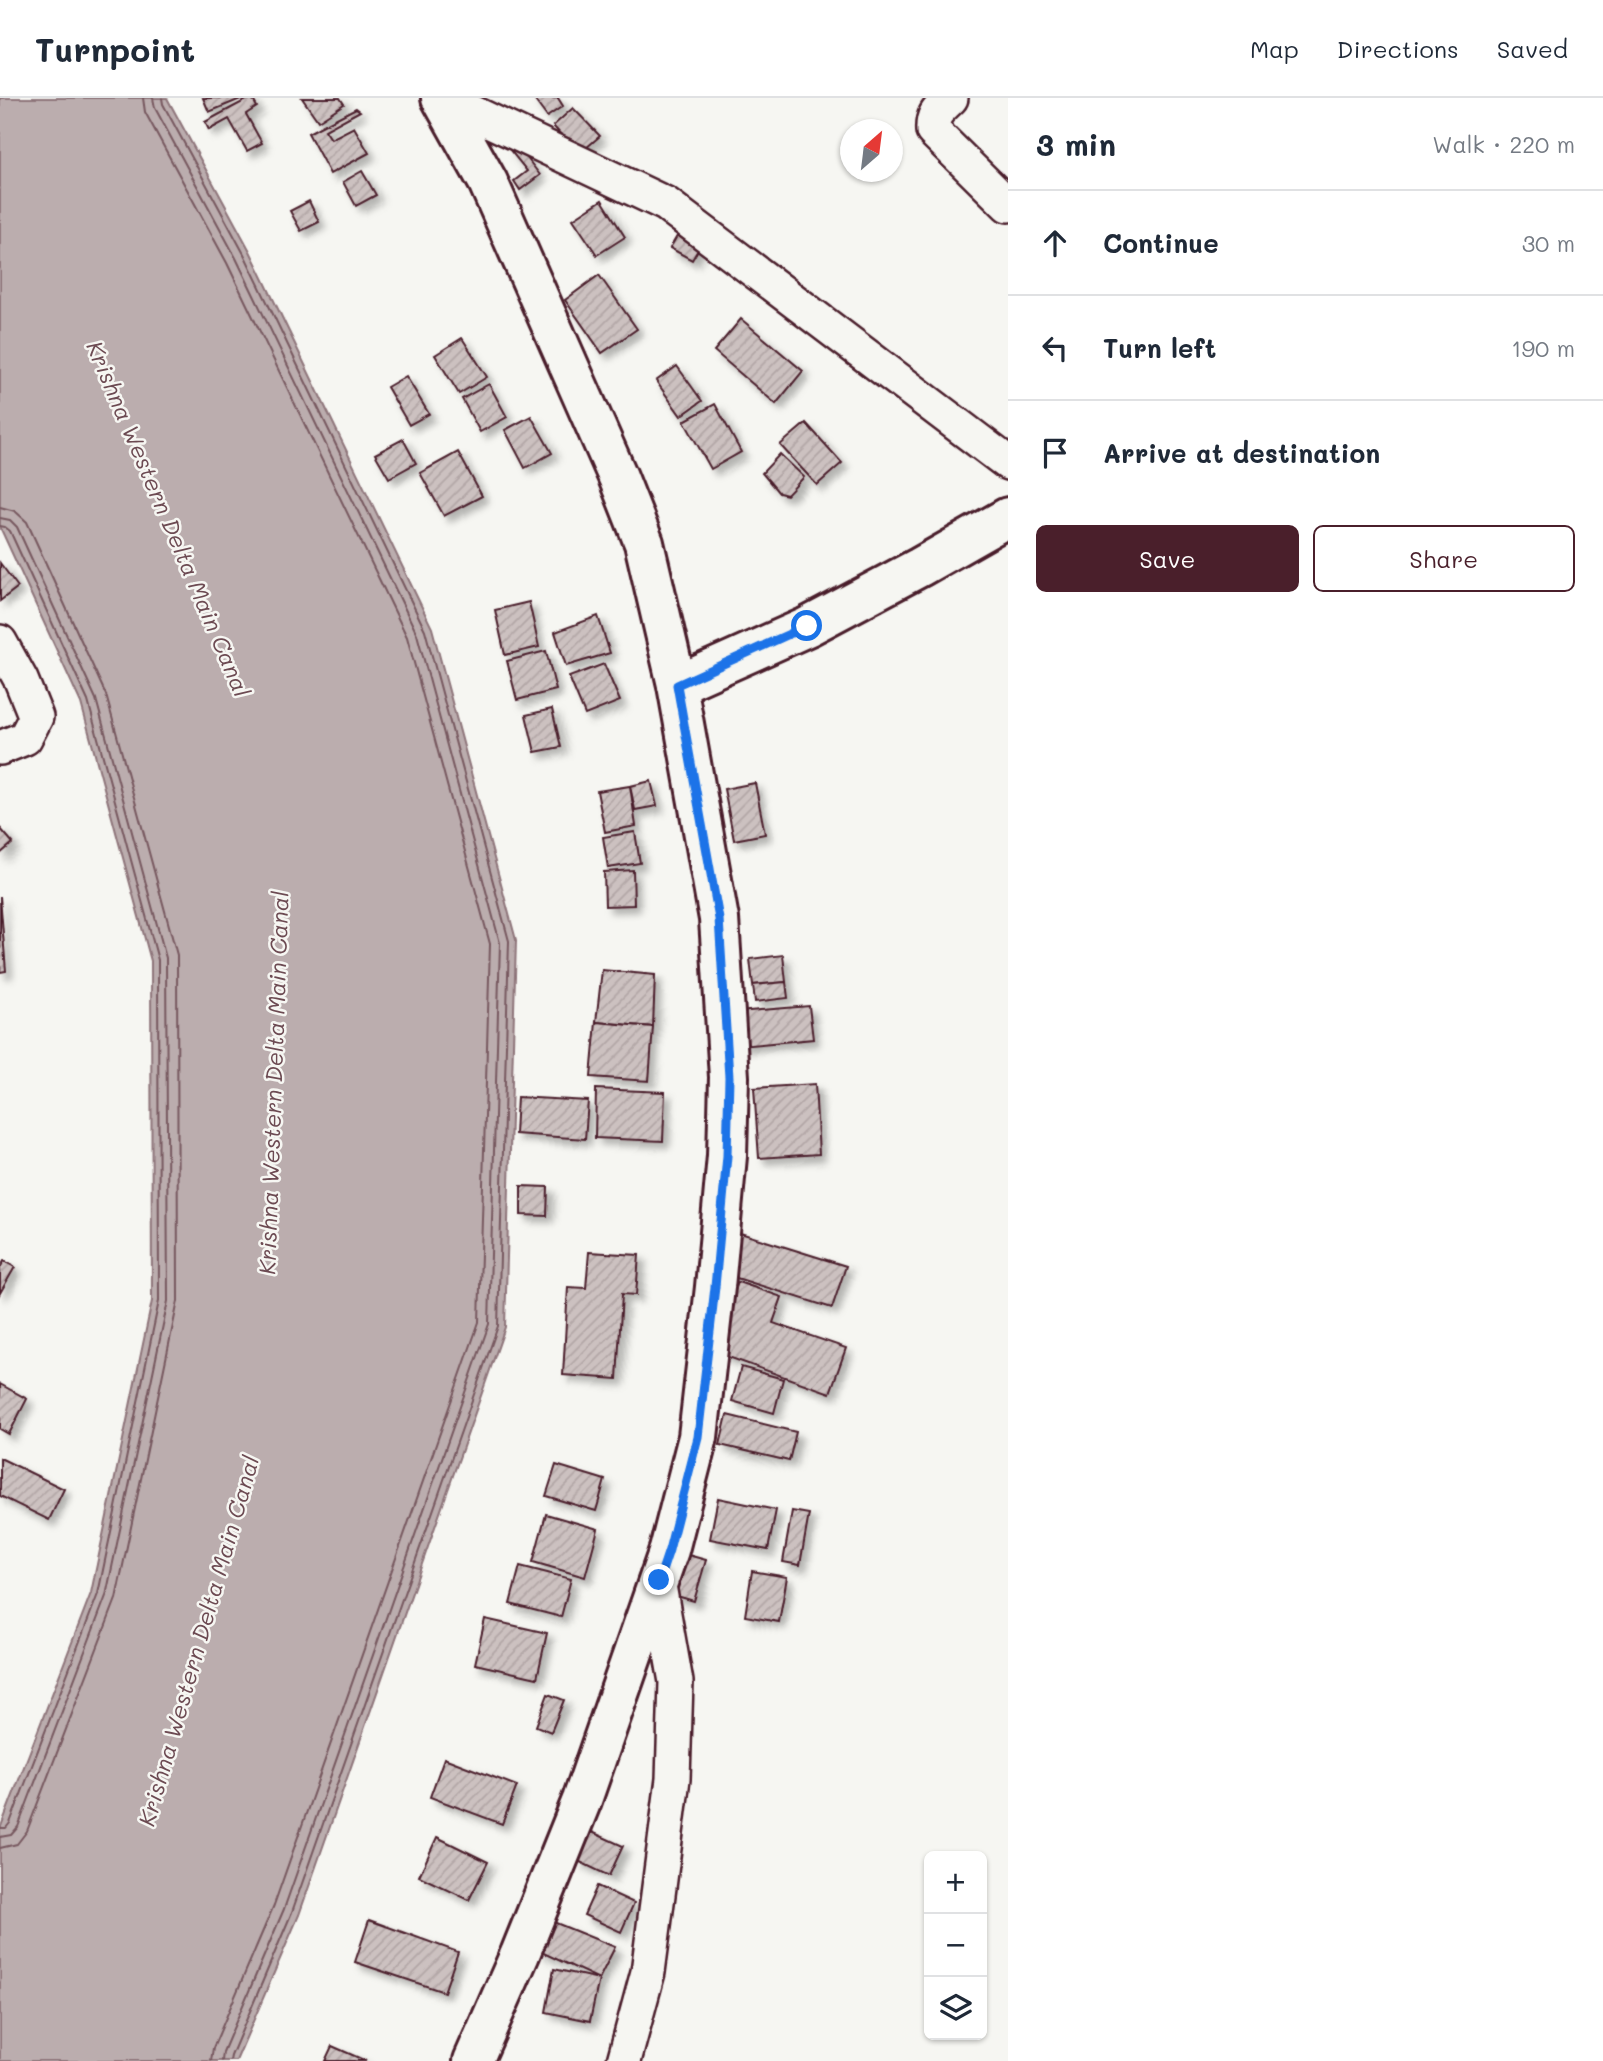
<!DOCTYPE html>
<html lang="en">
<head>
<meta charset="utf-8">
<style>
  body { margin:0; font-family:Mali,sans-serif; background:#f6f6f7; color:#1f2937 }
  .controls { position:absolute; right:21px; bottom:21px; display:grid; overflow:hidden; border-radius:10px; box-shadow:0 2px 5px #0004 }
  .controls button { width:63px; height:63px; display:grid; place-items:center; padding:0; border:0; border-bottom:2px solid #e0e1e3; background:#fff; color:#1f2937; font:35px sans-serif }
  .compass { position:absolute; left:840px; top:21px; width:63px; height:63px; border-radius:50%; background:#fff; box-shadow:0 2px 5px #0004; rotate:28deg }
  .stop { position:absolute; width:21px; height:21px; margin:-16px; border:5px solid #1a73e8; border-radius:50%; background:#fff }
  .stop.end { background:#1a73e8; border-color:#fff; box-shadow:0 2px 7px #0008 }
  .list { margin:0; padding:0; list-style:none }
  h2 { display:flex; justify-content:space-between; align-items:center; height:91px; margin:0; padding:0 28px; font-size:30px }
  h2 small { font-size:23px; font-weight:400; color:#747a83 }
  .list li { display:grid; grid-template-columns:46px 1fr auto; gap:21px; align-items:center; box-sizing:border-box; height:105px; padding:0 28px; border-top:2px solid #e0e1e3 }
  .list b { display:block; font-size:26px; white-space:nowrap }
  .list em { font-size:23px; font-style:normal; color:#747a83 }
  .actions { display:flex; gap:14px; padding:21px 28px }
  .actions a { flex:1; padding:16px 0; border:2px solid #4a1f2b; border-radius:10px; text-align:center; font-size:24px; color:#4a1f2b }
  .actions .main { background:#4a1f2b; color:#fff }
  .icon { flex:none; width:38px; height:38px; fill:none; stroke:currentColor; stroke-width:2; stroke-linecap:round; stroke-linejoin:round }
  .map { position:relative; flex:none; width:1008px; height:1963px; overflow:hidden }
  header { display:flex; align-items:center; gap:42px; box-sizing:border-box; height:98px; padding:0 35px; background:#fff; border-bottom:2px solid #e0e1e3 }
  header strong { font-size:33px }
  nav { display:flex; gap:38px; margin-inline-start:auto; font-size:24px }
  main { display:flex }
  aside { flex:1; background:#fff }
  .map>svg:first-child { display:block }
</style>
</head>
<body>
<header>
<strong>Turnpoint</strong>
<nav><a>Map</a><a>Directions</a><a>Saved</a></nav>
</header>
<main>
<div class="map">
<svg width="1008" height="1963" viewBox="0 0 1008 1963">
  <defs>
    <pattern id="building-hatch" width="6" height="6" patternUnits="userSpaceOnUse" patternTransform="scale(1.75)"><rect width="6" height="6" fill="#ccc1c0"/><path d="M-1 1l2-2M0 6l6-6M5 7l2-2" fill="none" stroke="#b1a5a5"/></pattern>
    <filter id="shadow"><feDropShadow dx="6" dy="6" stdDeviation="3.5" flood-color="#0004"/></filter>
  </defs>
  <rect width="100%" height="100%" fill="#f6f6f2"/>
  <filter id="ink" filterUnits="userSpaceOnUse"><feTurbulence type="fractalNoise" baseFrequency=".0143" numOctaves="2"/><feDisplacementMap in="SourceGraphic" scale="14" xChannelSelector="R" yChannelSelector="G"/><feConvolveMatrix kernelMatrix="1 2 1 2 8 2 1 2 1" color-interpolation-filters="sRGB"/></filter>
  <g filter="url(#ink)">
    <path fill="#bbadae" stroke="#8e747a" stroke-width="2" d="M0,0H167L250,153L432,530L516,842L505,1229L299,1817L236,1963H0V1731L91,1495L152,1203L151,863L81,605L0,429Z"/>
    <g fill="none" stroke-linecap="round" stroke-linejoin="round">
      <g stroke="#77585f" stroke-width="2">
        <path d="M143,0L145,14L227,165L407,539L490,846L479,1224L274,1807L213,1950L211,1963"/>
        <path d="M153,0L155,10L236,160L417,536L500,845L489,1226L284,1811L223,1954L222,1963"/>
        <path d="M162,0L163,6L244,156L425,532L509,843L498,1228L292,1814L231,1958L230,1963"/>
        <path d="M0,409L15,413L27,424L106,597L177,857L178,1203L116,1501L27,1733L17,1746L0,1750"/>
        <path d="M0,420L10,422L17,429L96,601L166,860L168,1203L106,1498L18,1729L11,1737L0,1739"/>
        <path d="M0,428L5,429L10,433L88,603L158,862L159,1203L98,1496L10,1725L6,1730H0"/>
      </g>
    </g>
    <g fill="url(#building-hatch)" stroke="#4a1f2b" stroke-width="2" filter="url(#shadow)">
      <path d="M203,0H243L209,14Z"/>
      <path d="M250,0H252L257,9L246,16L262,45L247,53L229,21L209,32L205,24Z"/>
      <path d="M302,0H340L344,6L318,23Z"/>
      <path d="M533,0H558L563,8L547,19Z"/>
      <path d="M356,10L360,13L325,32L331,41L354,29L369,55L330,76L308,35Z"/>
      <path d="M573,10L600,38L579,56L553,28Z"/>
      <path d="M516,46L540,77L520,92L514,83L527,73L509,51Z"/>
      <path d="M362,73L376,97L356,108L343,84Z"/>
      <path d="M602,102L625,139L597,157L573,121Z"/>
      <path d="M309,103L319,124L301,133L290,113Z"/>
      <path d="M680,133L702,145L692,162L670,150Z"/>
      <path d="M599,177L637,231L602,255L565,202Z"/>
      <path d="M741,221L803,273L776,306L714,253Z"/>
      <path d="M462,240L487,279L459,296L435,257Z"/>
      <path d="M677,268L702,303L681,318L656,283Z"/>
      <path d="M406,278L429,316L409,327L387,289Z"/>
      <path d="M489,286L507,319L480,334L462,301Z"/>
      <path d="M715,306L741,354L711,371L684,323Z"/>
      <path d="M531,318L552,355L525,370L505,332Z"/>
      <path d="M806,325L842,365L817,387L780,347Z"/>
      <path d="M403,341L416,365L389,380L375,356Z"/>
      <path d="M458,354L482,398L444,418L420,375Z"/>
      <path d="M780,356L804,379L787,397L779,395L762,375Z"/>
      <path d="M0,465L18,489L0,503Z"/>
      <path d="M529,504L539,549L505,557L495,512Z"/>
      <path d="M598,518L610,555L566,568L555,534Z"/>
      <path d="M546,553L556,592L517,602L507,563Z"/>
      <path d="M604,566L620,603L585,617L569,579Z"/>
      <path d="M552,611L561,649L535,654L526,617Z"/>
      <path d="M651,683L657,708L635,712L630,688Z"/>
      <path d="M755,685L765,736L734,742L724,691Z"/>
      <path d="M630,688L636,728L605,734L597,693Z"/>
      <path d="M0,730L13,745L0,756Z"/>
      <path d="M635,734L640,765L608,770L603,739Z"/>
      <path d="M633,772L634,807L605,808L604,774Z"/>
      <path d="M0,798L6,873L0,874Z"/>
      <path d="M783,857L786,884L753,887L750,861Z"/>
      <path d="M602,872L655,877L653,929L596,924Z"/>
      <path d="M786,884L788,900L755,904L753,887Z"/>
      <path d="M809,908L813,941L741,948L738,914Z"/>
      <path d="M596,924L653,929L649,983L591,979Z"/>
      <path d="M815,986L819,1056L759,1060L754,990Z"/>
      <path d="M596,991L665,994L663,1043L595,1040Z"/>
      <path d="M517,999L588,1003L585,1041L515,1036Z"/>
      <path d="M521,1088L548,1089L547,1118L521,1117Z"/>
      <path d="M737,1134L846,1168L832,1210L724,1176Z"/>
      <path d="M589,1154L639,1157L636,1197L622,1196L617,1281L563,1277L568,1189L586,1190Z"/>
      <path d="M4,1163L15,1169L0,1195V1170Z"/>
      <path d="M738,1184L782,1199L773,1225L846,1250L830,1295L714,1254Z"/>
      <path d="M741,1269L783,1281L774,1315L732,1303Z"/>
      <path d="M0,1286L27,1301L9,1336L0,1331Z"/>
      <path d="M727,1317L796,1334L789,1363L720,1347Z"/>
      <path d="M0,1360L64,1391L49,1422L0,1398Z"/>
      <path d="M556,1367L605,1382L596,1413L546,1398Z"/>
      <path d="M718,1400L776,1412L768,1452L710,1441Z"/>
      <path d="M792,1413L809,1416L800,1467L783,1464Z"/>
      <path d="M546,1416L598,1431L585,1479L533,1464Z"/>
      <path d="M681,1455L706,1462L694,1503L670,1496Z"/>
      <path d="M520,1468L571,1481L561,1519L510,1506Z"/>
      <path d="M752,1473L787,1479L779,1524L745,1518Z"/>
      <path d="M485,1521L547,1535L537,1580L475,1566Z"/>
      <path d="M548,1596L564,1602L551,1634L536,1628Z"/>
      <path d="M444,1660L517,1688L502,1726L430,1699Z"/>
      <path d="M592,1734L623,1748L609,1778L578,1763Z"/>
      <path d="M437,1739L488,1764L469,1802L419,1778Z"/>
      <path d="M597,1788L634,1805L621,1834L584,1817Z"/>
      <path d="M369,1822L458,1854L444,1894L355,1864Z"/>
      <path d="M551,1823L615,1849L599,1881L539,1853Z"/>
      <path d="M554,1871L599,1881L590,1923L546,1914Z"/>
      <path d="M332,1948L366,1963H325Z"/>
    </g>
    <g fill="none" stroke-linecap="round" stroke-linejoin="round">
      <g stroke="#4a1f2b" stroke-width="38">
        <g id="street">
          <path d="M442,0L666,106L1008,365"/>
          <path d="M951,0C939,12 932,15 933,33L1008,107"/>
          <path d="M0,544L21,582L36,619L25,640L0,650"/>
          <path d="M624,1963L648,1874L673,1681L676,1584L658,1482"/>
        </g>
      </g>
      <g stroke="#4a1f2b" stroke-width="44">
        <g id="secondary">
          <path d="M441,0L488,84L618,379L644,445L677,587L719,821L729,979L727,1058L715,1189L698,1339L669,1452L582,1702L520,1856L473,1963"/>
          <path d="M677,587L807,529L920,469L1008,419"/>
        </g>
      </g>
      <use href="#street" stroke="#f6f6f2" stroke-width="33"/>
      <use href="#secondary" stroke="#f6f6f2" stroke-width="38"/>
    </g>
  </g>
  <g fill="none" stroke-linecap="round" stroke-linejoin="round" filter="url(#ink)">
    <path stroke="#1a73e8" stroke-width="9" d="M659,1482L669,1452L698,1339L715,1189L727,1058L729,979L719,821L677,587L807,528"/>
  </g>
  <g text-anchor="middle" stroke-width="5" stroke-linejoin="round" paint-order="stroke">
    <g font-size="23" font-style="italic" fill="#6c4a52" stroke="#f6f6f2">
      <text transform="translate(168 421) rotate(67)" y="8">Krishna Western Delta Main Canal</text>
      <text transform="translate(274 985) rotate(-88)" y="8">Krishna Western Delta Main Canal</text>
      <text transform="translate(199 1543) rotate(-74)" y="8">Krishna Western Delta Main Canal</text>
    </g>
  </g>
</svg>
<div class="controls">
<button>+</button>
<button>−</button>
<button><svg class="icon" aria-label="layers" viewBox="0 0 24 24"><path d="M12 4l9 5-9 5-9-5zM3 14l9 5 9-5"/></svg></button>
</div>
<svg class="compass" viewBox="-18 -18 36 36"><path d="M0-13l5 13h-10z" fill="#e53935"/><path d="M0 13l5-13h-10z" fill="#747a83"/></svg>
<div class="stop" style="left:807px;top:528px"></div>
<div class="stop end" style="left:659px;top:1482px"></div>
</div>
<aside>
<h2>3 min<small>Walk · 220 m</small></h2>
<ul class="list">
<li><svg class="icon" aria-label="ahead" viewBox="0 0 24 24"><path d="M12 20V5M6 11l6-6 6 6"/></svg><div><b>Continue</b></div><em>30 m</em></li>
<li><svg class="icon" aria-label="left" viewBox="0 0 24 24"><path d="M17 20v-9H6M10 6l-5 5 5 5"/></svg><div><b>Turn left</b></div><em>190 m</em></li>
<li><svg class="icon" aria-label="arrive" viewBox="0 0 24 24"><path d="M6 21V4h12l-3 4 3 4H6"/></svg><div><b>Arrive at destination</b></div></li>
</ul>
<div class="actions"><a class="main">Save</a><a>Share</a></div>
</aside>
</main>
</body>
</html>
